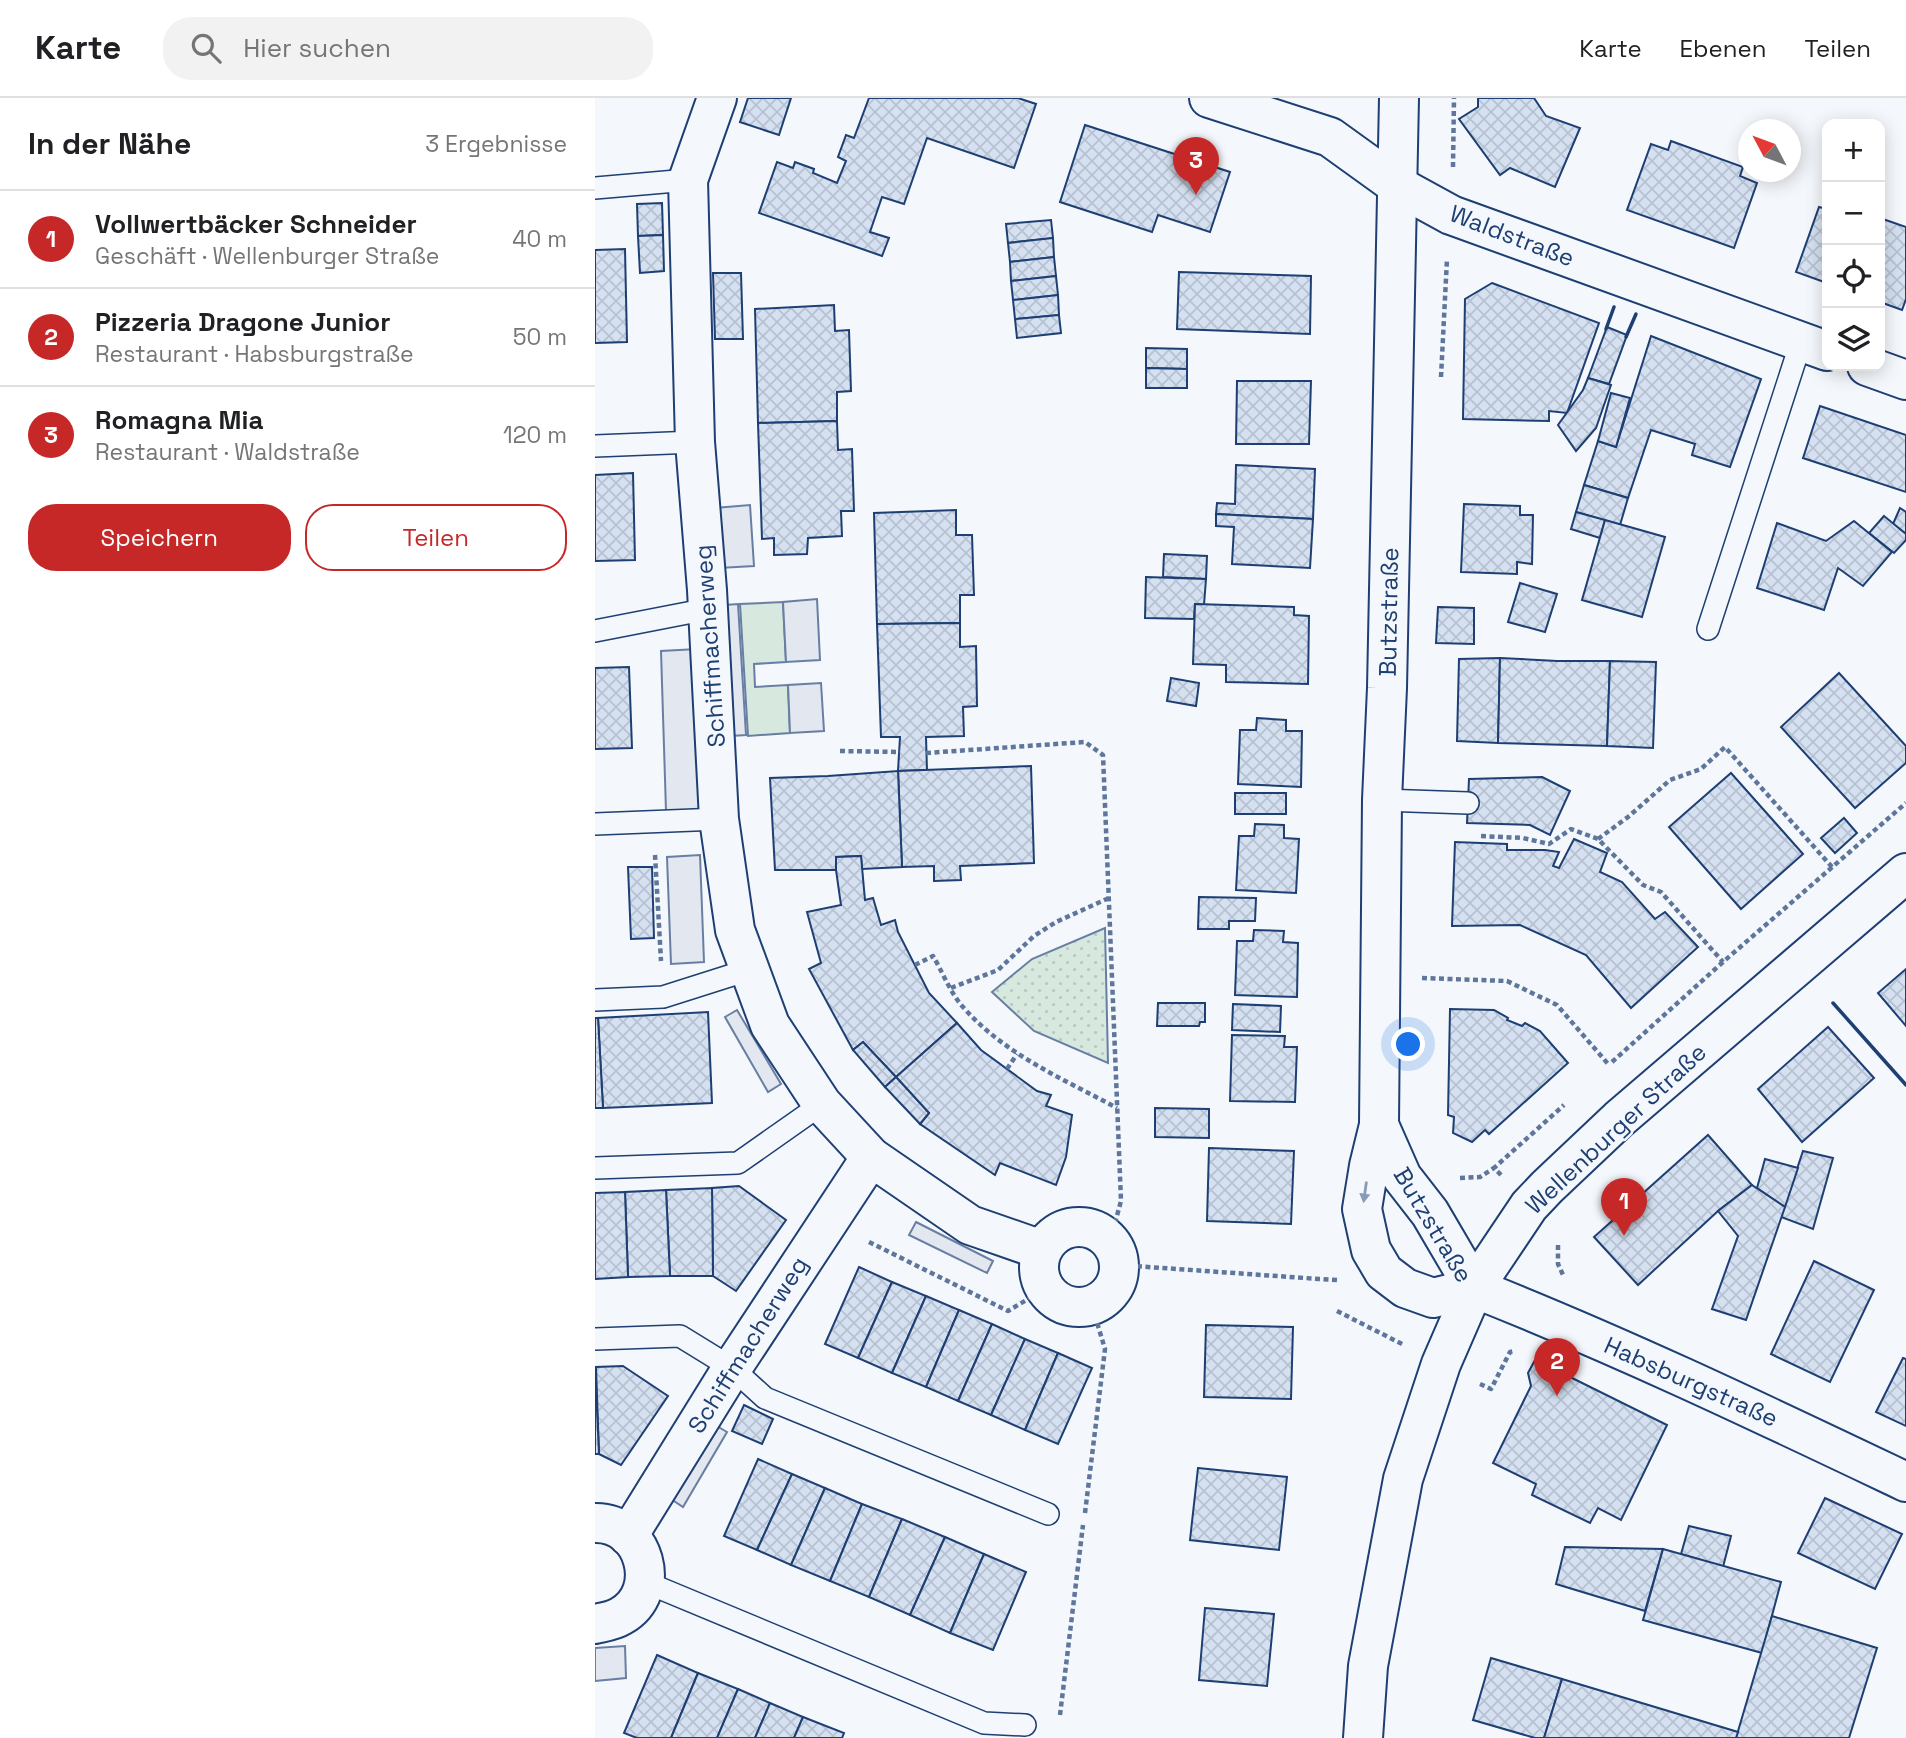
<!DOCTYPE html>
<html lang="de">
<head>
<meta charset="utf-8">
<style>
  body { margin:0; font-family:"Space Grotesk",sans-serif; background:#f2f2f2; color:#202124 }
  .controls { position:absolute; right:21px; top:21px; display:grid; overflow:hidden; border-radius:14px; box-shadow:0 4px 18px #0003 }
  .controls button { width:63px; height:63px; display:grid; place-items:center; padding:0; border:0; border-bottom:2px solid #e0e0e0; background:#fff; color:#202124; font:35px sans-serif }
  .compass { position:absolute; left:1143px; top:21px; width:63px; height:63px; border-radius:50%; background:#fff; box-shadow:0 4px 18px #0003; rotate:311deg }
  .you { position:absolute; left:814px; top:947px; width:24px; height:24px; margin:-18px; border:5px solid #fff; border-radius:50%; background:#1a73e8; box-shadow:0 0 0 10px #1a73e833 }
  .badge { display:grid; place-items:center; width:46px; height:46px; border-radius:50%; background:#c62828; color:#fff; font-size:23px; font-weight:700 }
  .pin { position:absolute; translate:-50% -58px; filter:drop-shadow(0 2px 4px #0008) }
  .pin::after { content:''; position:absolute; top:37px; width:24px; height:21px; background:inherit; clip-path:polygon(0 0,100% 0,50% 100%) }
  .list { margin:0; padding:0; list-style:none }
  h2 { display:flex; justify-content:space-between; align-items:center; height:91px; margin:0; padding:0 28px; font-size:30px }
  h2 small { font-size:23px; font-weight:400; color:#757577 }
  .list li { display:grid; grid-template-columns:46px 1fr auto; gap:21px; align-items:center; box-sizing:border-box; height:98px; padding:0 28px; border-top:2px solid #e0e0e0 }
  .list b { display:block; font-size:26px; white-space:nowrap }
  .list p { margin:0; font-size:23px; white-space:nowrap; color:#757577 }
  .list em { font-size:23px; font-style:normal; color:#757577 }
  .actions { display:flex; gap:14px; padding:21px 28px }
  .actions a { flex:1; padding:16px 0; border:2px solid #c62828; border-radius:28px; text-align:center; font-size:24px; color:#c62828 }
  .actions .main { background:#c62828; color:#fff }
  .icon { flex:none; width:38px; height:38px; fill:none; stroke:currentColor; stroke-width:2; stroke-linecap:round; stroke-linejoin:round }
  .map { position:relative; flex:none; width:1311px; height:1640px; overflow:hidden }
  header { display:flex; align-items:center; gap:42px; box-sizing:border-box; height:98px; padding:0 35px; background:#fff; border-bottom:2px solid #e0e0e0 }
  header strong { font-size:33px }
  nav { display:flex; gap:38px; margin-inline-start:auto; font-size:24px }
  .search { width:490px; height:63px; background:#f2f2f2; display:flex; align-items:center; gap:18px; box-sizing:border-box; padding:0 24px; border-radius:28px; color:#757577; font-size:26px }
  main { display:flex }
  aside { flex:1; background:#fff }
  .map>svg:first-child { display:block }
</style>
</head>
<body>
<header>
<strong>Karte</strong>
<div class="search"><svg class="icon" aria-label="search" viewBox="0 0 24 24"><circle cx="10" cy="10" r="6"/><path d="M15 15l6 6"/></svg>Hier suchen</div>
<nav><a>Karte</a><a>Ebenen</a><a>Teilen</a></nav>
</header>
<main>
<aside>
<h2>In der Nähe<small>3 Ergebnisse</small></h2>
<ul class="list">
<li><span class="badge">1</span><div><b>Vollwertbäcker Schneider</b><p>Geschäft · Wellenburger Straße</p></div><em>40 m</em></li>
<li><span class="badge">2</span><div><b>Pizzeria Dragone Junior</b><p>Restaurant · Habsburgstraße</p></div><em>50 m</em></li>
<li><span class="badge">3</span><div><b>Romagna Mia</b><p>Restaurant · Waldstraße</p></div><em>120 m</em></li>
</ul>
<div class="actions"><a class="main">Speichern</a><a>Teilen</a></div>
</aside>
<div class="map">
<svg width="1311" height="1640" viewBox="0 0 1311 1640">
  <defs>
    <pattern id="park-dots" width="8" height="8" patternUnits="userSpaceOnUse" patternTransform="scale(1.75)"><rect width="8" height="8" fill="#d7e8df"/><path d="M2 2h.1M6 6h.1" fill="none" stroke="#b8c8c3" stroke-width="1.8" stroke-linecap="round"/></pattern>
    <pattern id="building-cross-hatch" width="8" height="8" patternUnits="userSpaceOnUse" patternTransform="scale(1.75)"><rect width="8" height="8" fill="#d5e0f0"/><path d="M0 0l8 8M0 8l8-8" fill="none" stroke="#b6c1d1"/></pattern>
  </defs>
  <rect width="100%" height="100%" fill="#f4f7fb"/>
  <path fill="#d7e8df" stroke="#687fa3" stroke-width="2" d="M188,504L191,564L159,566L160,589L193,587L195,635L153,638L145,506Z"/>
  <path fill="url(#park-dots)" stroke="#687fa3" stroke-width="2" d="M510,830L513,965L439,933L397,894L437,861Z"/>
  <g fill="#e3e8f0" stroke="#687fa3" stroke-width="2">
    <path d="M155,407L159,468L124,470L120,410Z"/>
    <path d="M222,501L225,562L191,564L188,504Z"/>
    <path d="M143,506L151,637L136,638L130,507Z"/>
    <path d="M102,551L109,713H71L66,553Z"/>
    <path d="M226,585L229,633L195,635L193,587Z"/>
    <path d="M105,757L109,864L76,866L72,759Z"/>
    <path d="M142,912L186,986L173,994L130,919Z"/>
    <path d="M321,1124L398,1163L392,1175L314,1137Z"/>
    <path d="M120,1327L132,1334L88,1409L76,1401Z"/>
    <path d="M30,1548L31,1580L0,1583V1550Z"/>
  </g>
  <g fill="url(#building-cross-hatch)" stroke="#1d3f73" stroke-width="2">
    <path d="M153,0H196L184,37L145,24Z"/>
    <path d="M274,0H423L441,6L419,70L332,40L309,106L287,99L275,134L294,140L287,158L164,115L182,64L198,70L200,64L219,71L218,75L242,85L251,63L243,59L251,37L259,40Z"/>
    <path d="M883,0H939L951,18L985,30L960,89L915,70L905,77L864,21L883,9Z"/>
    <path d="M490,27L635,74L615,134L563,117L557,134L465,104Z"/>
    <path d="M1076,43L1148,69L1145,78L1162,85L1139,150L1032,112L1056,46L1073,52Z"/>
    <path d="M67,105L68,137L43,138L42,106Z"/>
    <path d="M1224,109L1232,111V185L1201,174Z"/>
    <path d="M1285,120L1311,129V201L1307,212L1285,204Z"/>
    <path d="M456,122L458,140L413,145L411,126Z"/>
    <path d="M68,137L69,173L45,175L43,138Z"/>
    <path d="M458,140L459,159L415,164L413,145Z"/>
    <path d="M30,151L32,244L0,245V152Z"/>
    <path d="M459,159L461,178L416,183L415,164Z"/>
    <path d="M584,174L716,178L715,236L582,231Z"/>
    <path d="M118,175H146L148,241H120Z"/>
    <path d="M461,178L463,197L418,202L416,183Z"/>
    <path d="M897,185L1004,225L972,315L954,313V323L868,321L870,201Z"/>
    <path d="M463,197L464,217L420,221L418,202Z"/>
    <path d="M239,207L240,233L254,232L256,293L242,294V323L163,325L160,211Z"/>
    <path d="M464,217L466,235L422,240L420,221Z"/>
    <path d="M1012,229L1032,237L1014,286L993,280Z"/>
    <path d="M1056,238L1166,281L1135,369L1097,357L1100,346L1056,332L1033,400L989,387L1003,343L1021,349Z"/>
    <path d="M551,250L592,251V271L551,270Z"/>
    <path d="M551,270L592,271V290H551Z"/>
    <path d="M993,280L1016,287L1001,330L981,353L963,327L988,292Z"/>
    <path d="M642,283H716L714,346H641Z"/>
    <path d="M1016,295L1035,300L1021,349L1003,343Z"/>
    <path d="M1225,308L1311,337V394L1208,360Z"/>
    <path d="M242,323L243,352L257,351L259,413H246L247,438L213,440L212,456L179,457V440L167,441L163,325Z"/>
    <path d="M641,367L720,371L718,421L621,416L622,405L640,406Z"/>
    <path d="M38,375L40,462L0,463V377Z"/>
    <path d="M989,387L1033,400L1025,427L981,414Z"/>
    <path d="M869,406L925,408V417H938L937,466L922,464V476L866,474Z"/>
    <path d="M1305,410L1311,414V436L1298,426Z"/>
    <path d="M361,412V437H377L379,497H365V525L282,526L279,415Z"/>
    <path d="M981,414L1010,422L1005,440L976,431Z"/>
    <path d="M621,416L718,421L715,470L637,466L639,429L621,428Z"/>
    <path d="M1289,418L1311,436V442L1299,455L1274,435Z"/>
    <path d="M1010,422L1070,439L1047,519L987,502Z"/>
    <path d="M1259,423L1297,454L1268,488L1243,470L1229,512L1162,490L1182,425L1231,443Z"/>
    <path d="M569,456L612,458L611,481L568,479Z"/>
    <path d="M551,479L611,481L609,507L600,506L599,521L550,520Z"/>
    <path d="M925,485L962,496L950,534L913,524Z"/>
    <path d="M600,506L699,509V517L714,518L713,586L631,584V567L598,566Z"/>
    <path d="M843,509L879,510V546L841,545Z"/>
    <path d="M365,525V549L381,548L382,608L368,609L369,638L331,639L332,672L303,673L305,639H286L282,526Z"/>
    <path d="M905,560L903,645L862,643L864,561Z"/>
    <path d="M905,560L962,563H1015L1012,648L903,645Z"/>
    <path d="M1015,563L1061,564L1058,650L1012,648Z"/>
    <path d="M34,569L37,650L0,651V570Z"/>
    <path d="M1244,575L1311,648V665L1260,710L1186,629Z"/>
    <path d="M576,580L604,585L601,608L572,603Z"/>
    <path d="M662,620L691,622V633H707L706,689L643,686L645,632H661Z"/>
    <path d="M436,668L439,765L365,768L366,782L339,783V768L307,769L303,673Z"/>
    <path d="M303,673L307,769L267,771L266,758L241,759V772H180L175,680L233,678Z"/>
    <path d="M1136,675L1208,756L1146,811L1074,729Z"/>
    <path d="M947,679L975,693L955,737L935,727L872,725L874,681Z"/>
    <rect x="640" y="695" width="51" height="21"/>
    <path d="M1249,720L1262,735L1240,755L1226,740Z"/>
    <path d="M660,726L689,727V740L704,741L701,795L641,792L644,738H659Z"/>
    <path d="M979,741L1012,755L1005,774L1027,784L1060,821L1070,814L1103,849L1036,910L991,857L925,827L857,828L860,744L912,746V752H950L964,754L958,768L964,770Z"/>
    <path d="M266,758L270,802L278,800L286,827L300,822L303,834L334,895L362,925L301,979L268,944L258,952L214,871L226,865L212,814L246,807L241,772V759Z"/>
    <path d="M33,769H57L59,840L36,841Z"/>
    <path d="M604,799L661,800L660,823H634V831H603Z"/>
    <path d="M659,832L689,833L688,844L703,845L702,899L640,897L642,843H658Z"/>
    <path d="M1311,871V928L1283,895Z"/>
    <path d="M563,905H610V924H605L604,928H562Z"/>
    <path d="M638,906L686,908L685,934L637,932Z"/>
    <path d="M855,911L899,912L913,920L912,922L927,928L930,925L945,933L973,965L894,1036L890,1032L877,1044L858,1035L859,1019L853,1017Z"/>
    <path d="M113,914L117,1005L8,1010L3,920Z"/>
    <path d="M0,920H3L8,1010H0Z"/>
    <path d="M362,925L386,952L442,993L456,997L451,1008L477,1017L471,1059L461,1087L405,1065L400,1077L325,1026L334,1015L301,979Z"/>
    <path d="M1233,929L1279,980L1207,1044L1163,991Z"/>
    <path d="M637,937L690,938L689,949H702L700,1004L635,1003Z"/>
    <path d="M268,944L301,979L290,989L258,952Z"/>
    <path d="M301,979L334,1015L325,1026L290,989Z"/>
    <path d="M560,1010L614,1011V1040L560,1039Z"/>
    <path d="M1113,1037L1157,1087L1123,1113L1043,1187L999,1139Z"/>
    <path d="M614,1050L699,1053L696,1126L612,1123Z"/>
    <path d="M1208,1053L1238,1060L1218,1131L1186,1119Z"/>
    <path d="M1170,1061L1203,1070L1190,1109L1162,1090Z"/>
    <path d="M1157,1087L1190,1109L1151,1222L1117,1211L1143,1138L1123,1113Z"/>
    <path d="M144,1088L191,1122L141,1193L118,1178L117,1090Z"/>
    <path d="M117,1090L118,1178H75L71,1092Z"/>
    <path d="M71,1092L75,1178L33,1179L30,1094Z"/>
    <path d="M30,1094L33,1179L0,1181V1095Z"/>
    <path d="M1219,1163L1279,1192L1235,1284L1176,1256Z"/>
    <path d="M264,1169L297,1184L263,1260L230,1246Z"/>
    <path d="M297,1184L331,1198L297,1275L263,1260Z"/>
    <path d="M331,1198L364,1212L331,1289L297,1275Z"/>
    <path d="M364,1212L397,1226L363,1303L331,1289Z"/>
    <path d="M397,1226L430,1241L396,1317L363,1303Z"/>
    <path d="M611,1227L698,1229L696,1301L609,1299Z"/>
    <path d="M430,1241L463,1255L430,1332L396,1317Z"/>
    <path d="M463,1255L497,1270L463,1346L430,1332Z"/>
    <path d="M955,1258L969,1265L973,1278L1072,1327L1026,1422L1003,1410L995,1425L937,1397L941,1386L898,1365L936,1288L933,1275L940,1262Z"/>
    <path d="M1308,1260L1311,1261V1328L1281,1314Z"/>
    <path d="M28,1268L73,1298L26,1367L4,1356L1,1269Z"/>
    <path d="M0,1269L4,1356H0Z"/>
    <path d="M149,1307L178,1321L167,1346L137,1333Z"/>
    <path d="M163,1361L197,1376L162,1452L129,1438Z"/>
    <path d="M603,1370L692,1379L684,1452L595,1442Z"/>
    <path d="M197,1376L230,1390L196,1467L162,1452Z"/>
    <path d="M230,1390L267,1406L235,1483L196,1467Z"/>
    <path d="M1230,1400L1307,1436L1280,1491L1203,1455Z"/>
    <path d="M267,1406L307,1421L274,1499L235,1483Z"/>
    <path d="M307,1421L350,1439L315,1517L274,1499Z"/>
    <path d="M1094,1428L1136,1438L1128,1469L1086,1456Z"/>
    <path d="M350,1439L389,1456L355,1535L315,1517Z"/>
    <path d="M970,1449L1068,1451L1050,1513L961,1486Z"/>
    <path d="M1068,1451L1186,1484L1167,1555L1048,1522Z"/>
    <path d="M389,1456L431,1474L398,1552L355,1535Z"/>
    <path d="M610,1510L679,1516L672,1588L604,1582Z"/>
    <path d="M1177,1518L1282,1550L1254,1640H1141Z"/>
    <path d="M62,1557L103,1575L76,1640H42L29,1635Z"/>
    <path d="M896,1560L967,1581L949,1640H940L878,1622Z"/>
    <path d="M103,1575L143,1591L122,1640H76Z"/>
    <path d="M967,1581L1143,1634L1141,1640H949Z"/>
    <path d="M143,1591L175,1605L160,1640H122Z"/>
    <path d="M175,1605L208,1619L199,1640H160Z"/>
    <path d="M208,1619L249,1635L247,1640H199Z"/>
  </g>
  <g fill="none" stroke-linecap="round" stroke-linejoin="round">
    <g stroke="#1d3f73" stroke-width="24">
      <g id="service">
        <path d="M0,90L93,82"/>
        <path d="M0,348L100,344"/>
        <path d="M1113,531L1206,244"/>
        <path d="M0,533L113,511"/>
        <path d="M787,702L873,705"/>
        <path d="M0,726L124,721"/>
        <path d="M0,902L68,899L153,872"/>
        <path d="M0,1070L143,1065L227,1006"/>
        <path d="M0,1241L85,1238L137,1270L170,1300L453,1416"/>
        <path d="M50,1484L389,1625L430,1627"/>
      </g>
    </g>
    <g stroke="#1d3f73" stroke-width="42">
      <g id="minor">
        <path d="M122,0L93,82L100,344L112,492L124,721L140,832L175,927L227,1006L276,1059L375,1127L447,1152"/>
        <path d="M614,0L735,39L803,88L856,117L1232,253"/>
        <path d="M1272,268L1311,282"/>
        <circle cx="484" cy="1169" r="40"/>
        <path d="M879,1190C1026,1248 1168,1316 1311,1384"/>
        <path d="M0,1425C50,1424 69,1494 26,1518C18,1523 9,1524 0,1526"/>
        <path d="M33,1438L137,1270L276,1059"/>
      </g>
    </g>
    <g stroke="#1d3f73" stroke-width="42">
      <g id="tertiary">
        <path d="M804,0L792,590L787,702L784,1027L774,1068L767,1111L776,1152L789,1174L810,1190L838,1200L879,1190"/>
        <path d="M784,1027L807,1079L835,1115L879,1190"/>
        <path d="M768,1640L773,1568L808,1381L846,1266L879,1190L934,1108L952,1089L1024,1021L1311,775"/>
      </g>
    </g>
    <g stroke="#5e769c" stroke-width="4.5" stroke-dasharray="5 3.5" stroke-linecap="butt">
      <path d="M858,69L859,0"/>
      <path d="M846,279L852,161"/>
      <path d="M245,653L305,654"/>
      <path d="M331,655L490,644L508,657L526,1103L515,1143"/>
      <path d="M886,738L928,740L954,746L976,731L1003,741L1048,787L1066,794L1128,864"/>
      <path d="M1003,741L1033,719L1075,682L1106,671L1130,649L1237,769"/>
      <path d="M60,757L66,863"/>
      <path d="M320,867L338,858C347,873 356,896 368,909C409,956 468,981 522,1010"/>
      <path d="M827,880L912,883L962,907L1014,967"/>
      <path d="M356,890L403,872L439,838L461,824L514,800"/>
      <path d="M1017,964L1128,864L1311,705"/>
      <path d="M412,971L422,956"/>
      <path d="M906,1077L899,1070L969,1007"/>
      <path d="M865,1080L885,1079L899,1070"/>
      <path d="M274,1144L413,1213L443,1195"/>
      <path d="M963,1147V1166L969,1179"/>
      <path d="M525,1167L724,1181L742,1182L743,1180"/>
      <path d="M742,1213L809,1247"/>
      <path d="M885,1286L896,1291L915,1254L919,1253"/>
      <path d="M490,1415L510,1251L497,1208"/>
      <path d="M465,1617L488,1427"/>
    </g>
    <use href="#service" stroke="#f4f7fb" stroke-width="21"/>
    <use href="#minor" stroke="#f4f7fb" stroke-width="38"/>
    <use href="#tertiary" stroke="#f4f7fb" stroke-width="38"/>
    <g stroke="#1d3f73" stroke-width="3.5">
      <path d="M1011,231L1019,209"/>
      <path d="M1031,239L1041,216"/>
      <path d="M1238,905L1311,987"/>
    </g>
  </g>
  <defs><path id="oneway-solid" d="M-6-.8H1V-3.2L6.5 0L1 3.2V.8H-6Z" transform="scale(1.75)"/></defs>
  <use fill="#889bb7" href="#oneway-solid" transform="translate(770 1094) rotate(98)"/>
  <g text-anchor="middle" stroke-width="5" stroke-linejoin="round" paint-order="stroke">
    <g font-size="24" fill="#1d3f73" stroke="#f4f7fb">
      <text transform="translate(917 138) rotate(21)" y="8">Waldstraße</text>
      <text transform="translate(794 514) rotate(-89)" y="8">Butzstraße</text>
      <text transform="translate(115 548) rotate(-94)" y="8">Schiffmacherweg</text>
      <text transform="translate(1021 1031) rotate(-43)" y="8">Wellenburger Straße</text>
      <text transform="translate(838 1127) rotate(59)" y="8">Butzstraße</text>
      <text transform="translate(153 1247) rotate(-58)" y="8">Schiffmacherweg</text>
      <text transform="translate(1096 1284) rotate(24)" y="8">Habsburgstraße</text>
    </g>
  </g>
</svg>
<div class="controls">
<button>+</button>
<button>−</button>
<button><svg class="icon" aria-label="locate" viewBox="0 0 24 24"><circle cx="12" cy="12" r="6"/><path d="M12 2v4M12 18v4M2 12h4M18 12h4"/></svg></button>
<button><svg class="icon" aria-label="layers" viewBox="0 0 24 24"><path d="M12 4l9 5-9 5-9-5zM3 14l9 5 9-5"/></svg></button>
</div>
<svg class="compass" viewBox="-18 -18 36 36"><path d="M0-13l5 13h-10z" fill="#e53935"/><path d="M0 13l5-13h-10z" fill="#757577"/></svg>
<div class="you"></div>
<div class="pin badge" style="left:1029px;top:1138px">1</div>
<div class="pin badge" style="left:962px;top:1298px">2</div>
<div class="pin badge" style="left:601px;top:97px">3</div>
</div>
</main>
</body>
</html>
